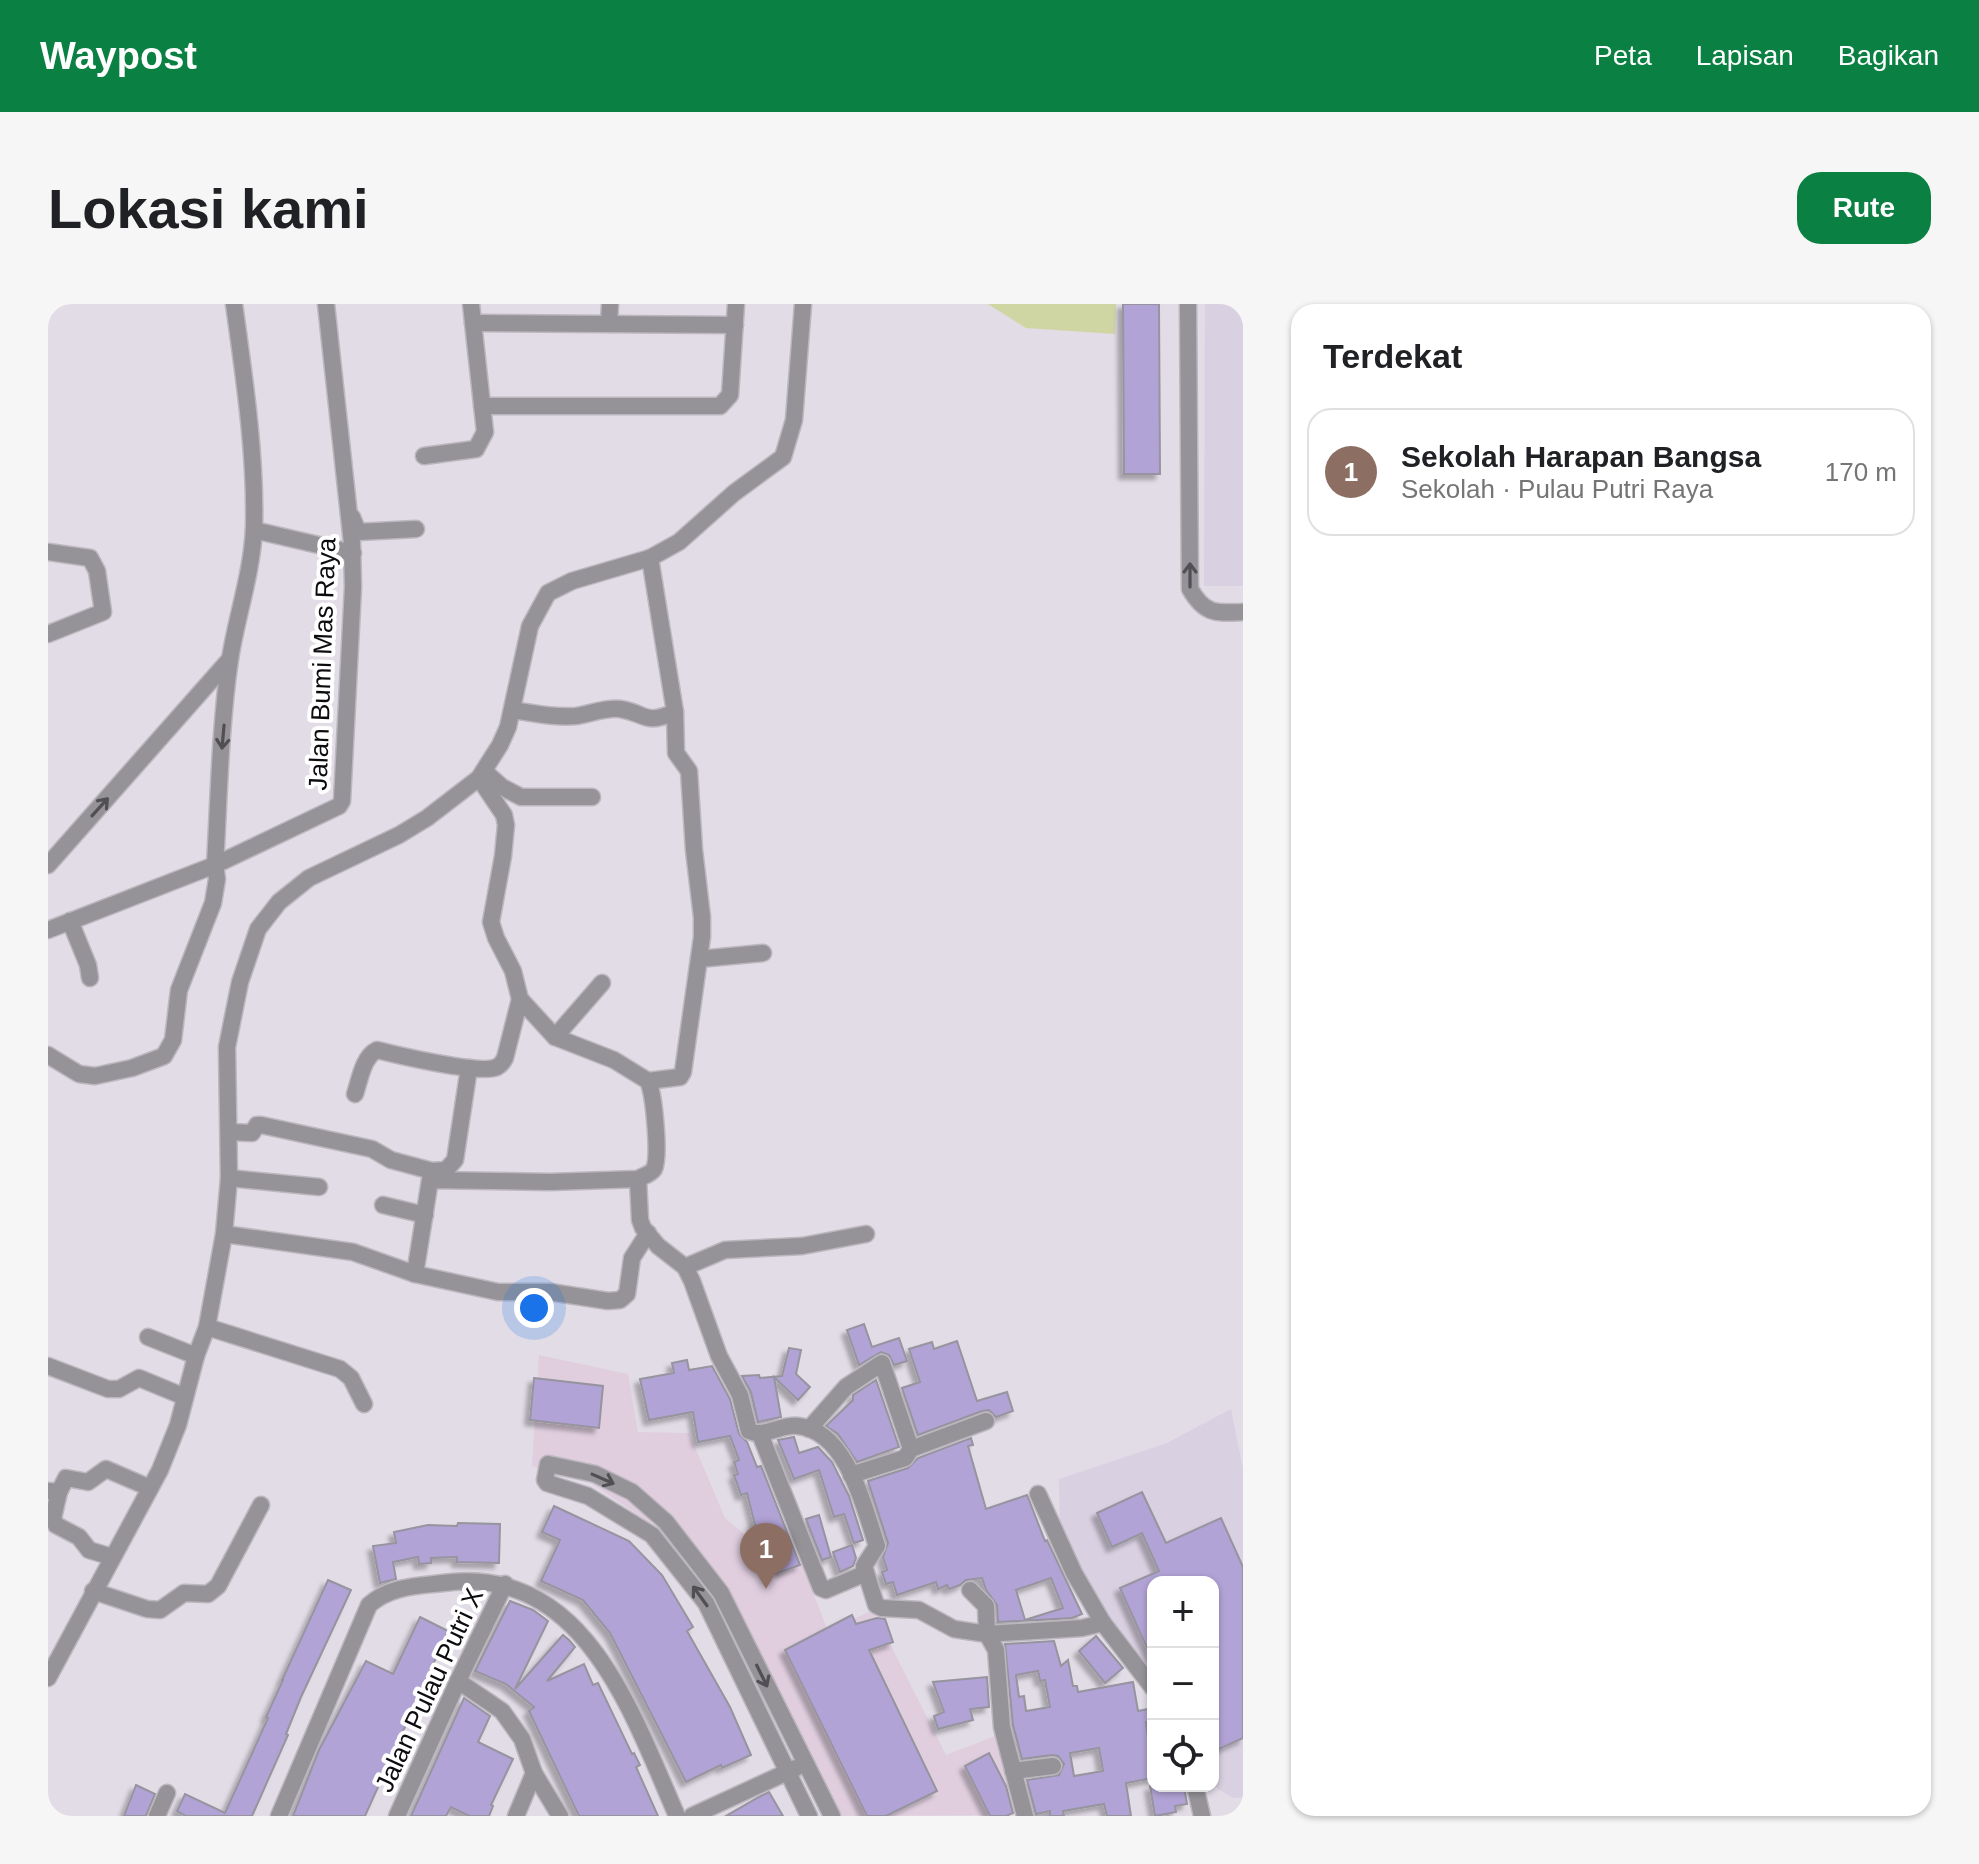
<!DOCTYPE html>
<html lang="id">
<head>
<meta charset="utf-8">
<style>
  body { margin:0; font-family:Arial,sans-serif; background:#f6f6f6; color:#202124 }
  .controls { position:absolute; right:24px; bottom:24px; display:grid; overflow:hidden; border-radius:16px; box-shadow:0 2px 6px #0004 }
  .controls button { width:72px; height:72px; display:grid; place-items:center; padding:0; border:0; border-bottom:2px solid #e0e0e0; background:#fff; color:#202124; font:40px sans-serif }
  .you { position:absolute; left:486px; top:1004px; width:28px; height:28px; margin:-20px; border:6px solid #fff; border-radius:50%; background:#1a73e8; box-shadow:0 0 0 12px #1a73e833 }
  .badge { display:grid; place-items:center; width:52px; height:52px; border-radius:50%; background:#0b8043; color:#fff; font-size:26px; font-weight:700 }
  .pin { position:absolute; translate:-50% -66px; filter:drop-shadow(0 2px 4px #0008) }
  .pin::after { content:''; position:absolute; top:42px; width:28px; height:24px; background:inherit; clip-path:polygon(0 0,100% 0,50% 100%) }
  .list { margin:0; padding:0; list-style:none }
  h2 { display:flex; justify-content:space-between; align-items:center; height:104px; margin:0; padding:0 32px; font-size:34px }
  h2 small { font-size:26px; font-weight:400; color:#757577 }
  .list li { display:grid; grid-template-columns:52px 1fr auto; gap:24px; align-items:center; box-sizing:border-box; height:128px; margin:0 16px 16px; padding:0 16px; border:2px solid #e0e0e0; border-radius:24px }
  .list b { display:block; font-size:30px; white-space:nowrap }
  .list p { margin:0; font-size:26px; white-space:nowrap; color:#757577 }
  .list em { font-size:26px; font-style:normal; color:#757577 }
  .icon { flex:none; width:44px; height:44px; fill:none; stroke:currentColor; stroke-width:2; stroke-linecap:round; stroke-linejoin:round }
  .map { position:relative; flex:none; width:1195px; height:1512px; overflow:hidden; border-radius:24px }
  header { display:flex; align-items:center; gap:48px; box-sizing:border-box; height:112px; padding:0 40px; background:#0b8043; color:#fff }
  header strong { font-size:38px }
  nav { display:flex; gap:44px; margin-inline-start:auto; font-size:28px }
  .intro { display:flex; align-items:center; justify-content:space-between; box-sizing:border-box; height:192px; padding:0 48px }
  h1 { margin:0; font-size:56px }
  .button { padding:20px 36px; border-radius:24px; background:#0b8043; color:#fff; font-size:28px; font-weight:700 }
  main { display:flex; gap:48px; padding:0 48px }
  aside { flex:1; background:#fff; border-radius:24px; box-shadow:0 2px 6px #0004 }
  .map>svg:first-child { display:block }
</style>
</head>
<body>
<header>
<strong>Waypost</strong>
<nav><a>Peta</a><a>Lapisan</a><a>Bagikan</a></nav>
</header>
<div class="intro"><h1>Lokasi kami</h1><a class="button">Rute</a></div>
<main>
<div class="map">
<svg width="1195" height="1512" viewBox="0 0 1195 1512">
  <defs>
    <filter id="shadow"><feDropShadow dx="-5" dy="5" stdDeviation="2" flood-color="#0004"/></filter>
  </defs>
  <rect width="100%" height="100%" fill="#e2dce6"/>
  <g fill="#d9d0e1">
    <path d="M1157,0H1195V282H1156Z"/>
    <path d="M1183,1105L1195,1165V1493L1185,1494L1170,1485L1165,1478V1278H1105V1374L1037,1285L1012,1229L1011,1175L1119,1139Z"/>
  </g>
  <path fill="#e0cedf" d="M491,1051L580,1070L590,1128L641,1129L677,1214L704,1237L715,1271L754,1260L780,1327L825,1306L898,1451L947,1432L976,1511L793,1512L682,1298L609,1210L602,1219L541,1178L484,1162Z"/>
  <path fill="#cfd6a4" d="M940,0H1068L1067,30L978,24Z"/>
  <g fill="#b1a3d5" stroke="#96949e" stroke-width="2" fill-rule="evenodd" filter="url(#shadow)">
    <path d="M1075,0H1111L1112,170H1076Z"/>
    <path d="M816,1020L824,1043L851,1034L859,1057L846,1061L841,1051L833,1048L811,1061L799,1026Z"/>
    <path d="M909,1037L929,1097L959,1088L965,1107L948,1113L941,1106L934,1107L870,1131L854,1084L872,1078L861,1045L884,1038L886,1045Z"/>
    <path d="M741,1044L753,1046L748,1070L762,1083L750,1096L726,1073L733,1113L710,1118L703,1088L694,1072L711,1071L712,1074L734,1072Z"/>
    <path d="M639,1056L641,1066L664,1062L682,1095L691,1130L699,1138L709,1163L713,1162L752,1261L733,1268L726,1246L720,1248L713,1227L709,1229L699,1189L693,1191L686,1171L690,1170L686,1158L691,1156L682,1132L650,1138L645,1108L601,1116L592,1075L626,1069L624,1059Z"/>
    <path d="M486,1074L555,1082L551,1124L482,1116Z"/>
    <path d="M828,1076L851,1143L809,1158L790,1130L778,1122L805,1096V1091Z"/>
    <path d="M746,1133L751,1149L770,1143L784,1158L801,1192L815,1236L806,1239L796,1210L786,1213L771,1166L746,1175L730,1136Z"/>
    <path d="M923,1134L925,1141L920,1142L938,1205L979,1191L997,1237L999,1236L1034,1310L1024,1314L950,1318L949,1301L938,1286L934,1274L918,1276L912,1281L901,1285L899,1281L890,1285L888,1278L849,1291L845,1278L838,1280L834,1268L839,1266L835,1253L840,1239L820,1177L860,1164L870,1154ZM1003,1274L1015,1304L977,1316L968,1286Z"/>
    <path d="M1094,1188L1118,1239L1173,1214L1195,1263V1434L1171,1445L1165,1431V1278H1105V1357L1072,1284L1111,1267L1094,1229L1064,1243L1049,1209Z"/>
    <path d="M506,1202L581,1237L614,1271L645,1323L639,1327L682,1403L703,1451L674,1464L673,1461L638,1478L562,1329L535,1296L493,1277L512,1236L494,1228Z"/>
    <path d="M771,1211L783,1253L774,1256L758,1215Z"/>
    <path d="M410,1219L452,1220L451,1259L409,1258V1253L383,1254V1259L371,1260L370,1253L345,1258L348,1275L332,1279L325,1242L348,1239L346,1228L380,1221L409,1222Z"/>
    <path d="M804,1241L808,1254L805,1262L792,1268L785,1248Z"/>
    <path d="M280,1276L303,1286L253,1393L238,1430L240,1431L204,1512H138L129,1507L137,1490L177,1509L220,1414L218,1413L235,1376H234Z"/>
    <path d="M462,1297L485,1306L500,1317L467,1385L515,1331L521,1336L527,1343L499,1377L536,1360L545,1381L550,1379L584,1450L586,1449L592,1461L588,1463L610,1512H531L481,1407L486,1403L458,1380L427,1367Z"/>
    <path d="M804,1311L808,1320L829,1314L837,1315L845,1338L821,1346L889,1487L838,1512H819L737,1346Z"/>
    <path d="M372,1313L400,1327L317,1512H245L271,1446L318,1357L345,1370Z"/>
    <path d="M1048,1332L1075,1364L1057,1379L1031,1347Z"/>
    <path d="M1006,1337L1013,1362L1020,1356L1025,1382H1029L1030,1388L1085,1378L1090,1407L1105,1404V1417L1098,1418L1105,1474L1078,1479L1083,1512H1059L1056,1500L1015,1507L1016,1512H1002V1507L988,1510L979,1476L1011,1471L1016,1460L1010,1452L1004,1451L974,1455L965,1421L957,1340ZM990,1367L992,1377L997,1376L1002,1403L978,1407L976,1392L971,1393L968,1371ZM1051,1444L1055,1467L1026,1472L1022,1449Z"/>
    <path d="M939,1373L941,1403L922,1405L925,1416L890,1425L886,1412L896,1408L885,1378Z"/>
    <path d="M416,1394L442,1412L430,1438L465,1455L443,1501L445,1502L441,1512H421L403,1503L398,1512H363Z"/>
    <path d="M941,1449L958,1482L965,1509L958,1512H942L917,1462Z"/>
    <path d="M88,1481L107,1490L98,1512H76Z"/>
    <path d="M1102,1482H1120L1121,1485L1136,1482L1139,1500L1127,1502L1128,1508L1107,1512Z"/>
    <path d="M721,1488L735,1512H678L711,1493Z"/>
  </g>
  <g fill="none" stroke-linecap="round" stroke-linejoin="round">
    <g stroke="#bcb6bf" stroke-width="19">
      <g id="minor">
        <path d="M1140,0L1142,285C1157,311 1168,309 1195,308"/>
        <path d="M425,19L687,21"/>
        <path d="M561,20L562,0"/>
        <path d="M434,102H672L682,91L688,0"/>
        <path d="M376,152L428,145L437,128L423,0"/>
        <path d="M304,213L310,228L368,225"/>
        <path d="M206,226L305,249"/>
        <path d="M0,248L42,254L49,267L55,308L0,330"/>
        <path d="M464,406C486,409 506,414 528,412C542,410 558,403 572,405C599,409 595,422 627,408L602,254"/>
        <path d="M436,467L454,483L473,493H544"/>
        <path d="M0,561L182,355"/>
        <path d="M22,617L40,661L42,674"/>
        <path d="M0,626L167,561L291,502L294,497L305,283L304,239L278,0"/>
        <path d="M651,655L715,649"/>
        <path d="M507,733L554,679"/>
        <path d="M0,751L31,770L47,772L84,764L116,752L125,736L131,686L165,599L169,575L167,561C171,493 172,423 182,355C189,311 204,269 206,224C208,151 196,72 186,0"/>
        <path d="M600,777L632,773L635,768L654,633V613L646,546L641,467L628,449L627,408"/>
        <path d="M307,790C312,775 315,753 329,746C349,751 433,771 449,763C453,761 455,758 457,754L472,695"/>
        <path d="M181,828L204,829L209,821H213L324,845L343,856L384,867L398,866L407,856L421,764"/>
        <path d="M181,874L271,883"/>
        <path d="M590,875L592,916L595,924L610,942L637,963L644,977L671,1052L692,1091L701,1127C717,1134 733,1120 750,1122C799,1127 816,1203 829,1242L816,1262L828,1301L834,1304L871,1306L906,1325L939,1330L948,1346L954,1423L977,1512"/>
        <path d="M335,901L377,911"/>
        <path d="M176,930L305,948L367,970L450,988H502L560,997L572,996L579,990L584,954L600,929"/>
        <path d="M637,963L677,946L754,942L818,930"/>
        <path d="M367,970L382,876L502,878L590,875C595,872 603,870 606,865C612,852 606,790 600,777L566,756L507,733L472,695L465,667L448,634L443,618L455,552L458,521L456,511L431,474"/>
        <path d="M159,1023L292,1065L303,1074L316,1100"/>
        <path d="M100,1033L148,1052"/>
        <path d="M0,1062L60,1085H71L91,1074L137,1093"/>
        <path d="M761,1125L798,1083L834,1059L863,1145"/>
        <path d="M712,1130L773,1284L778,1286L818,1269"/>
        <path d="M803,1171L857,1154L863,1145L938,1117"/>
        <path d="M0,1187L11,1188L18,1174L40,1178L58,1165L102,1184"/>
        <path d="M11,1188L5,1214L8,1221L31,1233L41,1246L64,1253"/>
        <path d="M922,1286L938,1302L939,1330L1034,1324L1055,1319L1026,1269L990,1190"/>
        <path d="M45,1287L99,1305L112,1306L136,1289L160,1290L170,1282L213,1201"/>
        <path d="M1055,1319L1105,1384"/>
        <path d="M0,1374L112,1166L130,1121L148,1052L159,1023L176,930L181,874L179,743L192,678L210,625L231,598L261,574L351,531L379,514L431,474L452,441L460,423L482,322L500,289L524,277L602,254L631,238L686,189L735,153L746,116L755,0"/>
        <path d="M410,1377L454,1407L474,1435L486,1469L512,1512"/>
        <path d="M965,1467L1005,1462"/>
        <path d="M1147,1482L1154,1512"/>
        <path d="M109,1512L119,1489"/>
        <path d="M231,1512L321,1301C342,1282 369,1282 395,1279C536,1260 584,1409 629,1512"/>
        <path d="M349,1512L410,1377L457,1280"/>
        <path d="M468,1512L486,1469"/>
        <path d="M644,1512L748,1464"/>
        <path d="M761,1512L658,1299L604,1231L540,1192L499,1179L497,1176L500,1160L547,1170L584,1188L618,1218L673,1289L784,1512"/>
      </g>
    </g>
    <use href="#minor" stroke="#959397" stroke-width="16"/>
  </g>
  <defs><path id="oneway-shaft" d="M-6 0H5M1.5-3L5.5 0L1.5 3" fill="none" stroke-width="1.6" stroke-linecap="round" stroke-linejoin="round" transform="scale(2)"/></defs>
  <g stroke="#514f53">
    <use href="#oneway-shaft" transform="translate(1142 271) rotate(-90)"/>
    <use href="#oneway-shaft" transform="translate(175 433) rotate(95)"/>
    <use href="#oneway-shaft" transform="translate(52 503) rotate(-48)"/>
    <use href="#oneway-shaft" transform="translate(555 1175) rotate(24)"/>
    <use href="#oneway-shaft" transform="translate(652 1292) rotate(-126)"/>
    <use href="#oneway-shaft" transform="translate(714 1372) rotate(64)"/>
  </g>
  <g text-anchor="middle" stroke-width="8" stroke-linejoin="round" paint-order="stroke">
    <g font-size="26" fill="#0d0b0f" stroke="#fff">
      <text transform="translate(274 360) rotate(-88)" y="9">Jalan Bumi Mas Raya</text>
      <text transform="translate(381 1386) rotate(-65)" y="9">Jalan Pulau Putri X</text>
    </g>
  </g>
</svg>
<div class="controls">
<button>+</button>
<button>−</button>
<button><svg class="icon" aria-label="locate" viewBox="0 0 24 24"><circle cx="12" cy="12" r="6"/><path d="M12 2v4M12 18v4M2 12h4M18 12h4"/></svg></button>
</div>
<div class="you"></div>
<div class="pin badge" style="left:718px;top:1285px;background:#8d6e63">1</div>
</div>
<aside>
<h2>Terdekat<small></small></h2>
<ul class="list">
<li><span class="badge" style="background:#8d6e63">1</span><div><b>Sekolah Harapan Bangsa</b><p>Sekolah · Pulau Putri Raya</p></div><em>170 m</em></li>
</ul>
</aside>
</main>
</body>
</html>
